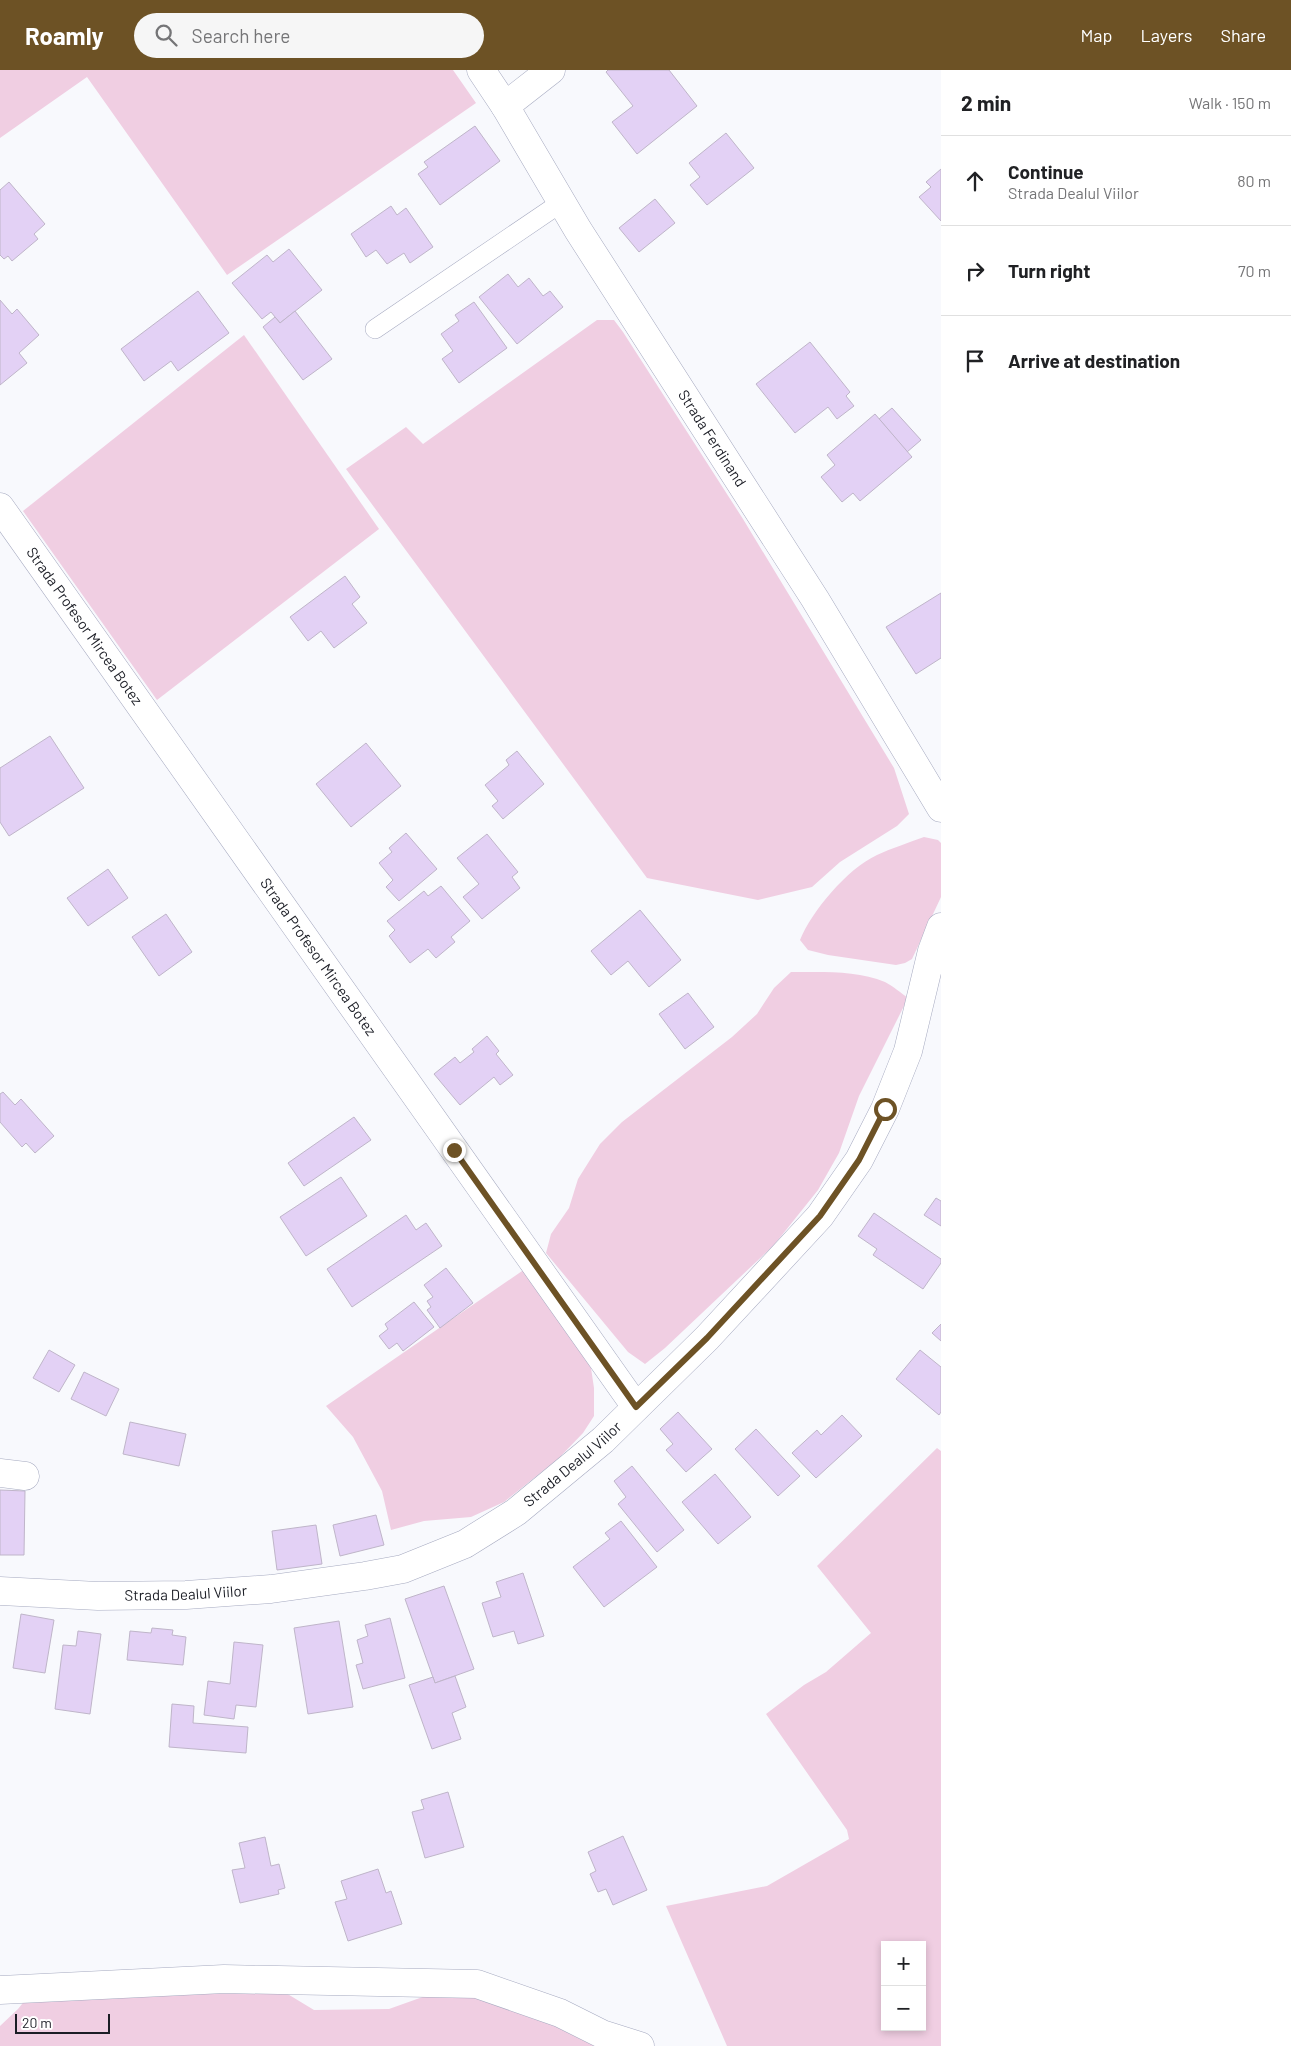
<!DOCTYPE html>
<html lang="en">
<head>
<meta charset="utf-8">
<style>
  body { margin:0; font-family:Barlow,sans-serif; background:#f6f6f6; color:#202124 }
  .controls { position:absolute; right:15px; bottom:15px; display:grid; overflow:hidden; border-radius:0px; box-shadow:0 2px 8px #0003 }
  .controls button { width:45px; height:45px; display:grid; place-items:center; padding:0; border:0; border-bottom:1px solid #e0e0e0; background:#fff; color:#202124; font:25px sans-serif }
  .scale { position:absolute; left:15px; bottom:12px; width:95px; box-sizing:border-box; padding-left:5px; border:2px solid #1b1d25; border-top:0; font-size:14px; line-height:18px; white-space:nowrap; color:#1b1d25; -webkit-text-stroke:4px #fff; paint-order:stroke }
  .stop { position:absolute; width:15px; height:15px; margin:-11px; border:4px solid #6d5225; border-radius:50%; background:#fff }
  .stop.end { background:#6d5225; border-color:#fff; box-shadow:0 1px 5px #0008 }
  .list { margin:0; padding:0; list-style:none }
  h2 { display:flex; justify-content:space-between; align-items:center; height:65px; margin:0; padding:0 20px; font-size:21px }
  h2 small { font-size:16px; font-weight:400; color:#757577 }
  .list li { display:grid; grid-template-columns:32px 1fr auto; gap:15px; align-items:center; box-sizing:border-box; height:90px; padding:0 20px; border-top:1px solid #e0e0e0 }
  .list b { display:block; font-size:19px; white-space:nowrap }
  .list p { margin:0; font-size:16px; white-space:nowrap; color:#757577 }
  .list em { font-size:16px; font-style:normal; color:#757577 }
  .icon { flex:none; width:28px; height:28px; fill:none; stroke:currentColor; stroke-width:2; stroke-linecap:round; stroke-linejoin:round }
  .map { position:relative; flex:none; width:941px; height:1976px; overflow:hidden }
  header { display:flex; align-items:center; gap:30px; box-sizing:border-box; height:70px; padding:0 25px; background:#6d5225; color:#fff }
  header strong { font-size:24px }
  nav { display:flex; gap:28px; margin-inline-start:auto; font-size:18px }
  .search { width:350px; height:45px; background:#f6f6f6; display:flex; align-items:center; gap:12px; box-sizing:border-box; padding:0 18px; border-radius:28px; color:#757577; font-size:19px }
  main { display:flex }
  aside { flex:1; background:#fff }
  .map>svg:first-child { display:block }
</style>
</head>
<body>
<header>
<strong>Roamly</strong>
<div class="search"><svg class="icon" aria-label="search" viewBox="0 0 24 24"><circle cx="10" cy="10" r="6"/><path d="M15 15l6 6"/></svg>Search here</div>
<nav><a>Map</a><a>Layers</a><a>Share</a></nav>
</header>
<main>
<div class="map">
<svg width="941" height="1976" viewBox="0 0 941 1976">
  <rect width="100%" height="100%" fill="#f8f9fd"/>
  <g fill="#f0cee2" fill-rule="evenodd">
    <path d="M0,0H453L476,33L227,205L87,7L0,68Z"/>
    <path d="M597,250H614L623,262L743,449L894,698L909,744L897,756L840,792L812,817L758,830L647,808L346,399L406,357L423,374Z"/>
    <path d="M244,265L379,459L157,630L23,441Z"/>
    <path d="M924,767L938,770L941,773V827L912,889L905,893L896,895L828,885L808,880L800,870C812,841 847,799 877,785C892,778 908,773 924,767Z"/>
    <path d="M791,902C822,902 857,900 885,912C893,916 901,923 908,928L859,1026L839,1083L818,1120L774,1175L665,1278L645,1294L628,1282L546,1183L551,1164L569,1138L578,1109L600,1074L622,1052L732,967L757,944L774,918Z"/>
    <path d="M525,1199L585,1279L591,1298L594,1318V1346L583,1363L558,1389L504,1432L471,1447L424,1451L391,1460L382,1421L353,1367L326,1336Z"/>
    <path d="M937,1378L941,1381V1976H727L666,1836L767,1816L849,1769L847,1760L766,1644L804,1615L826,1602L871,1563L817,1496ZM885,1875H922V1957H885Z"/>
    <path d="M276,1917L314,1940L389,1939L431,1924L464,1920L628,1976H0V1956L18,1939L30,1924Z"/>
  </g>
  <g fill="#e3d1f5" stroke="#bfb5c9">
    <path d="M608,0H669L697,36L637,84L612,52L633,36L606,2Z"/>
    <path d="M475,56L500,91L440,135L418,104L428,97L424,92Z"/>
    <path d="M726,63L754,98L707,135L690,115L700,107L689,93Z"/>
    <path d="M941,99V151L919,127L931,117L926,112Z"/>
    <path d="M9,112L45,154L34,164L38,169L12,191L8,186L4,189L0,185V120Z"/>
    <path d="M655,129L675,153L639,182L619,158Z"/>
    <path d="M391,136L397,145L406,138L433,177L410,193L404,183L387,194L376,180L366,187L351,164Z"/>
    <path d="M289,179L322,220L280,253L271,242L262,249L232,213L267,185L273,192Z"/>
    <path d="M508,204L518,217L529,208L543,226L550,221L563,237L517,274L479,227Z"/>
    <path d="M198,221L229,263L178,301L171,291L144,311L121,279Z"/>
    <path d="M0,230L12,244L17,239L39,265L19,283L27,293L0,315Z"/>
    <path d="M474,232L507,278L459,313L442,289L453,281L441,264L459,251L455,245Z"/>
    <path d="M295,241L332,289L303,310L263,257L275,247L280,253Z"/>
    <path d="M810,272L850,322L846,326L854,336L837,349L828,337L795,363L756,314Z"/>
    <path d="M892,338L921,370L907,382L879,349Z"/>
    <path d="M875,344L912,387L860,431L853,423L842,432L821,407L835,395L827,385Z"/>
    <path d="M345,506L360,527L352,534L367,553L334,578L321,561L308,571L290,547Z"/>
    <path d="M941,523V588L916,604L886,557Z"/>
    <path d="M50,666L84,718L9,766L0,752V698Z"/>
    <path d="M366,673L401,716L351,757L316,714Z"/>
    <path d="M517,681L544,714L503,749L492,736L498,731L485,715L509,695L506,690Z"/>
    <path d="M406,763L437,799L399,831L386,817L393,810L379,793L392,782L389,778Z"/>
    <path d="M487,764L518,802L512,807L520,818L482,849L463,827L479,814L457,788Z"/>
    <path d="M108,799L128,828L88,856L67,828Z"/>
    <path d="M441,816L470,851L451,867L455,872L436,888L428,879L410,893L389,866L395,860L387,851L424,821L428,826Z"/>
    <path d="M640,840L681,890L649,917L628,891L611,905L591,881Z"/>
    <path d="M166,844L192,882L159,906L132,867Z"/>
    <path d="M688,923L714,957L685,979L659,944Z"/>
    <path d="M487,966L499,981L496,984L513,1005L500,1015L494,1007L460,1035L434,1004L455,987L460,993L474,982L472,979Z"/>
    <path d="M3,1022L15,1035L21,1029L54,1066L35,1083L26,1073L22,1077L0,1052V1024Z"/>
    <path d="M354,1047L371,1070L304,1116L288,1093Z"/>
    <path d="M341,1107L367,1146L306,1186L280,1147Z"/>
    <path d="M936,1128L941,1131V1156L924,1145Z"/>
    <path d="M874,1143L941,1189V1193L923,1219L873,1185L877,1179L858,1166Z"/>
    <path d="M406,1145L416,1160L426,1153L442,1176L352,1237L327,1199Z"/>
    <path d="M446,1198L473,1233L440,1258L427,1240L431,1237L427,1231L433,1227L424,1215Z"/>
    <path d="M414,1232L434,1257L403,1281L397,1273L389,1279L379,1266L388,1259L385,1254Z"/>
    <path d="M941,1254V1271L932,1263Z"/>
    <path d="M49,1280L75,1295L59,1322L33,1308Z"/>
    <path d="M920,1280L941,1297V1342L939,1345L896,1309Z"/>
    <path d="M84,1302L119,1319L106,1346L71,1329Z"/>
    <path d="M678,1342L712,1379L686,1402L666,1380L673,1374L660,1359Z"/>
    <path d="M842,1345L862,1366L816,1408L792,1383L817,1360L821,1365Z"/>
    <path d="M130,1352L186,1364L179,1396L123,1384Z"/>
    <path d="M756,1359L800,1406L778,1426L735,1379Z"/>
    <path d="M632,1396L684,1460L657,1482L618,1434L626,1427L614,1411Z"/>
    <path d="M715,1404L751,1447L718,1474L682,1432Z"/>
    <path d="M0,1420L25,1421L24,1485H0Z"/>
    <path d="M376,1445L384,1475L340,1486L333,1455Z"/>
    <path d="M621,1451L657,1497L604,1537L573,1497L610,1469L605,1463Z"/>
    <path d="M316,1455L322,1494L277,1500L272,1461Z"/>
    <path d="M523,1503L544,1566L518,1574L514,1561L493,1567L482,1533L501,1527L496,1512Z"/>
    <path d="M444,1516L474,1599L435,1613L405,1529Z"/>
    <path d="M21,1544L54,1550L45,1603L13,1598Z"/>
    <path d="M390,1548L405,1608L363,1619L356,1595L363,1593L357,1570L368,1566L365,1555Z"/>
    <path d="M339,1551L353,1637L308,1644L294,1558Z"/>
    <path d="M152,1558L173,1560L172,1565L186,1567L183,1595L127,1590L130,1561L151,1563Z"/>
    <path d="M78,1561L101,1564L90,1644L55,1639L63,1575L76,1576Z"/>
    <path d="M234,1572L263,1575L256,1637L236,1635L234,1649L204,1645L208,1611L230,1614Z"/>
    <path d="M455,1606L466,1637L452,1643L461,1669L432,1679L409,1615L433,1607L435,1613Z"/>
    <path d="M172,1634L194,1636L193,1653L248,1657L246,1683L169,1677Z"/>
    <path d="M448,1722L464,1777L425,1788L412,1742L424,1739L421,1730Z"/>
    <path d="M623,1766L647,1820L613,1835L606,1819L598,1822L590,1804L596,1801L588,1782Z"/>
    <path d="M265,1767L271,1796L279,1794L285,1818L278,1820L279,1824L240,1833L232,1800L245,1798L239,1773Z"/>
    <path d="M378,1799L386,1823L391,1821L402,1854L348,1871L335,1832L347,1829L341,1811Z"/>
  </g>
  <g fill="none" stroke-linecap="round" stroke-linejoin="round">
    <g stroke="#a6aac0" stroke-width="20">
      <path id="service" d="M375,259L562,132"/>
    </g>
    <g stroke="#a6aac0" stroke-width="29">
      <g id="minor">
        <path id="s1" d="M481,0L505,36L578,160L815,529L941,738"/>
        <path d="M505,36L551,0"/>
        <path id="s2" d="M0,437L636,1337"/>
        <path d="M0,1403L25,1406"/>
        <path id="s3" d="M0,1521L98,1526L186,1525L271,1519L365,1506L403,1499L465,1474L516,1442L603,1370L707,1268L820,1146L859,1090L885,1039L908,981L932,881L941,857"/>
        <path d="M0,1920L224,1909L477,1914L560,1943L602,1964L640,1976"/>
      </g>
    </g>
    <use href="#service" stroke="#fff" stroke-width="19"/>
    <use href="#minor" stroke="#fff" stroke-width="28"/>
  </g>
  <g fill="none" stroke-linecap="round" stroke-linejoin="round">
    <path stroke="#6d5225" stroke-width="6" d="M454,1080L636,1337L707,1268L820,1146L859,1090L885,1039"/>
  </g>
  <g text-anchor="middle" stroke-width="4" stroke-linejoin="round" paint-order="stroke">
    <g font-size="15" fill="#1b1d25" stroke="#fff">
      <text dy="5" stroke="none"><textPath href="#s1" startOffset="435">Strada Ferdinand</textPath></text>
      <text dy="5" stroke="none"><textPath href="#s2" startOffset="146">Strada Profesor Mircea Botez</textPath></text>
      <text dy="5" stroke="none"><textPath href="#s2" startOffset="551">Strada Profesor Mircea Botez</textPath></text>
      <text dy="5" stroke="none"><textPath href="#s3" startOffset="606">Strada Dealul Viilor</textPath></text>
      <text dy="5" stroke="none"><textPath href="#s3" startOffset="186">Strada Dealul Viilor</textPath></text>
    </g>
  </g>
</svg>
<div class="controls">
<button>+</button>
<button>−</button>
</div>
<div class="scale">20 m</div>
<div class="stop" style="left:885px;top:1039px"></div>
<div class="stop end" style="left:454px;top:1080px"></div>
</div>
<aside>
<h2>2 min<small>Walk · 150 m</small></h2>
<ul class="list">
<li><svg class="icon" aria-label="ahead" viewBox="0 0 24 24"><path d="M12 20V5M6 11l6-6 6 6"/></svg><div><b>Continue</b><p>Strada Dealul Viilor</p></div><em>80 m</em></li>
<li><svg class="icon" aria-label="right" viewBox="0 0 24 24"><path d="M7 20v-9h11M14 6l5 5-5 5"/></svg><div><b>Turn right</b></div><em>70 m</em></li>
<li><svg class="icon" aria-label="arrive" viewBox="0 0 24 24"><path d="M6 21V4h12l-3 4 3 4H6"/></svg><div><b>Arrive at destination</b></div></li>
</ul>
</aside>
</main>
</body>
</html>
